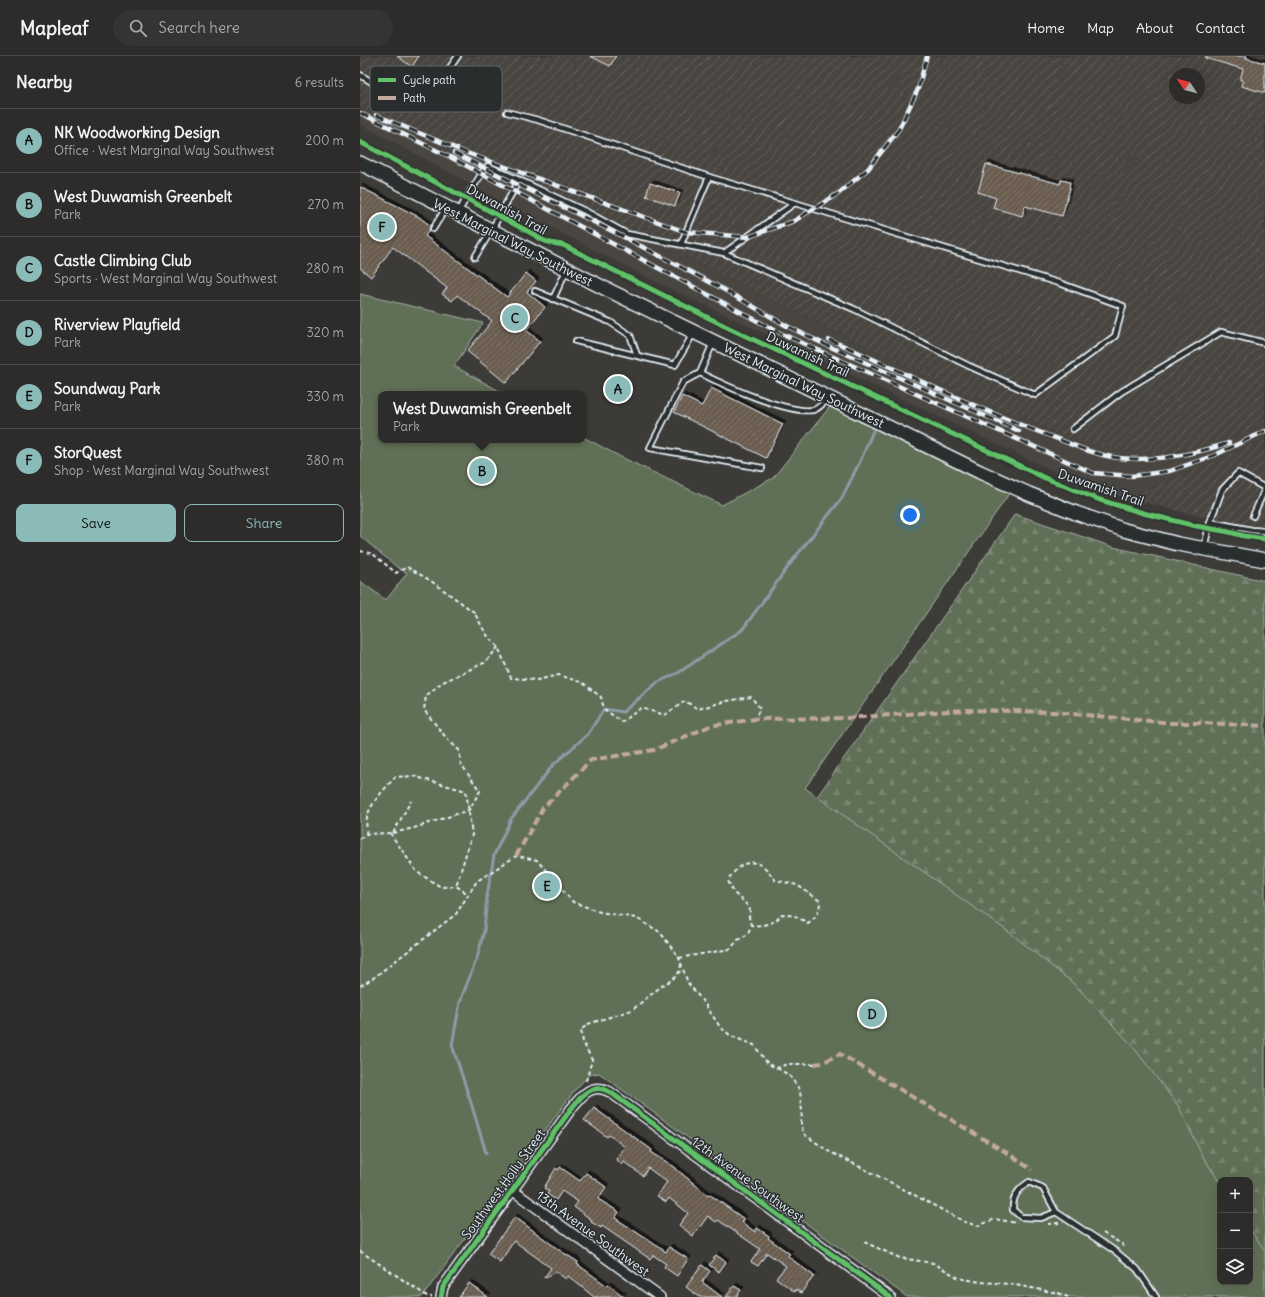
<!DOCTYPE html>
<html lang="en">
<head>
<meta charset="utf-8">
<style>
  body { margin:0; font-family:Delius,sans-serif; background:#363432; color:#f1f3f6 }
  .controls { position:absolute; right:12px; bottom:12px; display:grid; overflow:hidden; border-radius:8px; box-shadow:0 4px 16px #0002 }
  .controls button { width:36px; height:36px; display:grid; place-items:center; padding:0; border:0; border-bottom:1px solid #494847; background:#2e2c2a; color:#f1f3f6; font:20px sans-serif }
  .compass { position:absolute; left:809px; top:12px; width:36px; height:36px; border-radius:50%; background:#2e2c2a; box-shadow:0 4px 16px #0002; rotate:305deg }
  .you { position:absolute; left:550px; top:459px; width:14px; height:14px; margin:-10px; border:3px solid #fff; border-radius:50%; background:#1a73e8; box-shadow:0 0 0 6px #1a73e833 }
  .badge { display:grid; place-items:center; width:26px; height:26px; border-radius:50%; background:#8bbbb9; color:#111; font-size:13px; font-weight:700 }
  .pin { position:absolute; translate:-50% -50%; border:2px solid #fff; box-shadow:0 1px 4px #0006 }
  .popup { position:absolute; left:18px; top:335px; width:208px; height:52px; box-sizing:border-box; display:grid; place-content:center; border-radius:8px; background:#2e2c2a; filter:drop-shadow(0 1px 3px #0005); font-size:13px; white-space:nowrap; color:#a7a7a8 }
  .popup b { font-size:15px; color:#f1f3f6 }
  .popup::after { content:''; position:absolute; left:50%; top:100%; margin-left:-8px; border:8px solid transparent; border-top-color:#2e2c2a }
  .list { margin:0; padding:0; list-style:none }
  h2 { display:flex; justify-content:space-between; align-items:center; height:52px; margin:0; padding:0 16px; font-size:17px }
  h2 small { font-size:13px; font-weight:400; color:#a7a7a8 }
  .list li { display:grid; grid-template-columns:26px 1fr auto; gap:12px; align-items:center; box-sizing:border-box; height:64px; padding:0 16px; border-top:1px solid #494847 }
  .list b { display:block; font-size:15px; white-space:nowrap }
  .list p { margin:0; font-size:13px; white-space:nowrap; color:#a7a7a8 }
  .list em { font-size:13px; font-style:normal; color:#a7a7a8 }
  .actions { display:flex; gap:8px; padding:12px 16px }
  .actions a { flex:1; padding:9px 0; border:1px solid #8bbbb9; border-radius:8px; text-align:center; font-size:14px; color:#8bbbb9 }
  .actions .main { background:#8bbbb9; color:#111 }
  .icon { flex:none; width:22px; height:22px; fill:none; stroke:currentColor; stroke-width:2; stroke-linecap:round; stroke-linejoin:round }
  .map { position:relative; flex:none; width:905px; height:1241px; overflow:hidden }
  header { display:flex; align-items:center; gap:24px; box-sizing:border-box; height:56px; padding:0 20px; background:#2e2c2a; border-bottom:1px solid #494847 }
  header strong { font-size:19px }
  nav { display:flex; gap:22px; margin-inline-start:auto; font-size:14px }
  .search { width:280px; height:36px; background:#363432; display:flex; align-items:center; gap:10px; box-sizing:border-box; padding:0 14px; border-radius:22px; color:#a7a7a8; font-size:15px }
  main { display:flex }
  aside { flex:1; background:#2e2c2a }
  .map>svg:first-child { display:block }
</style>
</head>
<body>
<header>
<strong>Mapleaf</strong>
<div class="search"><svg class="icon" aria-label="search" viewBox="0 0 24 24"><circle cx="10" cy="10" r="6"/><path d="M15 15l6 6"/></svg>Search here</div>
<nav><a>Home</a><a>Map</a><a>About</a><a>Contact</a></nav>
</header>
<main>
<aside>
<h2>Nearby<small>6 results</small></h2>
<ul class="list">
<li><span class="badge">A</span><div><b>NK Woodworking Design</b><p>Office · West Marginal Way Southwest</p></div><em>200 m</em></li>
<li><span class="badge">B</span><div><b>West Duwamish Greenbelt</b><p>Park</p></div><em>270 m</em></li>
<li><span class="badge">C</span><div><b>Castle Climbing Club</b><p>Sports · West Marginal Way Southwest</p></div><em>280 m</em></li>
<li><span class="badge">D</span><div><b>Riverview Playfield</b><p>Park</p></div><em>320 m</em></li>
<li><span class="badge">E</span><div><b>Soundway Park</b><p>Park</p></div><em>330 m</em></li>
<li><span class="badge">F</span><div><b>StorQuest</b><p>Shop · West Marginal Way Southwest</p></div><em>380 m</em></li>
</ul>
<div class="actions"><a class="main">Save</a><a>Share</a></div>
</aside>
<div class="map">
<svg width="905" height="1241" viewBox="0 0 905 1241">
  <defs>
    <pattern id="industrial-furrows" width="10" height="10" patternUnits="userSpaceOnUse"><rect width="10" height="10" fill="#4a453f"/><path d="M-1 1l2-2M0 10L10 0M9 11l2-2" fill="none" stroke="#64605c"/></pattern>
    <pattern id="forest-firs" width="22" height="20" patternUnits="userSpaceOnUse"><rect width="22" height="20" fill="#617057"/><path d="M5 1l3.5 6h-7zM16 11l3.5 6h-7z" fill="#788570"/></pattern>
    <pattern id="building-hatch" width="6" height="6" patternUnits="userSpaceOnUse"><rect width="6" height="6" fill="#6a5d50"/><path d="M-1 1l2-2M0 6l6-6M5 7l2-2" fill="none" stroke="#7f756a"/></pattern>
    <filter id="shadow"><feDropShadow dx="3" dy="-3" stdDeviation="0" flood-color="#0009"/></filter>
  </defs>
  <rect width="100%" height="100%" fill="#3d3b38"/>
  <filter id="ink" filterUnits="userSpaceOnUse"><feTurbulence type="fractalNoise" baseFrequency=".025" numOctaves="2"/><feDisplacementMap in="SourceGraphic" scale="8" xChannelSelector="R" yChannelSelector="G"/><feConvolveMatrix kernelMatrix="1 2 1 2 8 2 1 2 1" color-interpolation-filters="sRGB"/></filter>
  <g filter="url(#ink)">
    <path fill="#4a453f" d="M0,52L203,140L582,328L702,380L756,394L802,399L858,387L905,368V382L863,402L765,442L712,424L292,224L150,150L0,68Z"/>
    <g fill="url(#industrial-furrows)" fill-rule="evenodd">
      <path d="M0,0H905V368L858,387L802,399L756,394L702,380L582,328L203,140L0,52ZM815,18H839V42H815Z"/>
      <path d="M905,382V471L860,465L765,442L863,402Z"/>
    </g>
    <path fill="url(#forest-firs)" stroke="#a4b0a8" fill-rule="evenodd" d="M655,458L753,491L905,525V1241H841L431,778ZM860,1124H890V1226H860Z"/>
    <path fill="#617057" stroke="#a4b0a8" d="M0,238L123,267L94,310L145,338H21V384H223V381L261,401L362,449L413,422L472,348L651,435L445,732L653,879L714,928L771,988L819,1051L842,1099L860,1127V1226H890V1173L905,1195V1241H547L239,1017L229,1019L215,1034L62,1241H0V525L26,544L47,517L38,512L0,480Z"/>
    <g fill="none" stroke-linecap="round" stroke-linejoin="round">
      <path stroke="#8a9ca7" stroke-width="3" d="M126,1097L112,1050L92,989L100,946L118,899L124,875L127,840L134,799L151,763L193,709L228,678L244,653L263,656L298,626L318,617L382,574L433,504L482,442L502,401L513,375"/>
    </g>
    <g fill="url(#building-hatch)" stroke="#e8f1f8" filter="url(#shadow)">
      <path d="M37,0H59L52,11Z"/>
      <path d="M230,0H256L250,10Z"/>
      <path d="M846,0H887L886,2L905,7V37L881,30L883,24H880L883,13L845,2Z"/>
      <path d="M626,108L700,128L701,124L710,126L709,131L710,132L702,160L665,150L662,160L633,152L636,142L618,136Z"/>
      <path d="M290,127L320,137L315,150L286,140Z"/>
      <path d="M0,131L59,161L71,170L69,174L65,180L147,241L166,217L176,225L167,236L185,251L166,274L180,285L146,327L107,295L132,265L97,239L92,245L82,238L87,232L33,191L11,221L0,212Z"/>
      <path d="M351,332L423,368L406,402L314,356L322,340L342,350Z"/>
      <path d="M234,1052L292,1094L291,1096L316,1112V1113L348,1139L349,1138L384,1163L382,1166L395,1176L397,1172L409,1180L408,1182L430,1198L428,1200L430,1202L454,1220L441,1237L436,1233L435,1236L416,1222L426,1210L407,1197L398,1210L391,1206L400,1193L358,1164L356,1166L348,1160L333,1180L319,1169L328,1157L309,1142L306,1146L297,1140L307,1126L288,1112L283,1120L264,1106L262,1109L256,1103L265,1091L249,1079L247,1081L224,1064Z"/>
      <path d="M200,1111L220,1125L226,1117L246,1131L238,1143L259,1156L255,1162L306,1196L309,1191L328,1203L317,1220L304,1211L306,1208L293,1199L290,1203L242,1170L241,1172L231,1166L232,1164L214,1151L218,1146L202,1135L196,1144L187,1138L189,1135L184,1132L196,1112L198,1114Z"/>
      <path d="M155,1161L199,1194L218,1206L217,1208L247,1230L248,1228L264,1241H234L208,1220L206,1223L196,1216L184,1222L191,1212L154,1185L140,1206L128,1198Z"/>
      <path d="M356,1199L366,1206L359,1216L349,1209Z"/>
      <path d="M342,1209L350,1215L342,1226L362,1241H339L326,1231Z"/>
      <path d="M109,1227L128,1241H99Z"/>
      <path d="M374,1230L381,1234L376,1241H366Z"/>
    </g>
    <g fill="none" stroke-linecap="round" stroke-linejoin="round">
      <g stroke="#e8f1f8" stroke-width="8">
        <g id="service">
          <path d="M0,19L56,52L68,43L98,0"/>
          <path d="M147,56L178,64L349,121L321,188"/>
          <path d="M349,121L435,147"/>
          <path d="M435,147L702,228L763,250L755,280L675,339L609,310L494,253L364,197Z"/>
          <path d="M98,156L125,112L128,110L159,124"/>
          <path d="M73,173L86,152"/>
          <path d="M115,201L131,175L159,124L225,155L267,178L364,197"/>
          <path d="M175,235L250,266L270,279L277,299"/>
          <path d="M193,243L206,215"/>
          <path d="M216,285L315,309L333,278"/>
          <path d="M353,287L340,317L323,326L290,392L402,412"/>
          <path d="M340,317C364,329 427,358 453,354C457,354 463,347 467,344"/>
          <path d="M713,373L761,336L861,276L905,287"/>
          <path d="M893,460L905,433"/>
          <path d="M850,466L892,474L905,475"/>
          <path d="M844,492L850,466L862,434L878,417L905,432"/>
          <path d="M696,1156L681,1162L661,1161L653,1154C652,1141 658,1133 669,1126L683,1132L696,1156L755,1195L777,1213L796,1241"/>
        </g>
      </g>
      <g stroke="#e8f1f8" stroke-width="12">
        <g id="minor">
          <path d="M152,1134L300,1241"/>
          <path d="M81,1241L83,1231L211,1053C222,1039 232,1026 250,1036L530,1241"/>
        </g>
      </g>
      <g stroke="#e8f1f8" stroke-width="16">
        <path id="secondary" d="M0,107L242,231L620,416L669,438L716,457L764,474L818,488L905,504"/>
      </g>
      <g stroke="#e8f1f8" stroke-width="2" stroke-dasharray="4 3" stroke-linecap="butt">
        <path d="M0,495L13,498L36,517L47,511L71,525L114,556L126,578L138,591L151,622L177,624L199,619L223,627L241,641L244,653L262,666L281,652L305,659L325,645L338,653L367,645L391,641L400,652L395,663"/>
        <path d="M30,777L57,816L81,831L96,830"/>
        <path d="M33,777L51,745"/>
        <path d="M6,778C7,773 6,766 7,761C11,746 25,733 35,721L53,720L106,735L112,779L96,830L108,838"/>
        <path d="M0,783L6,778L33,777L54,772L109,754L120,735L101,708L99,694L88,684L64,654L66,640L81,627L126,606L138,591"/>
        <path d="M319,902L370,893L378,884L388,878L391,869L389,861L390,854L387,849L374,837L368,825C375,811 391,799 405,812C409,815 411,820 415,824L437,829L460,845C460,855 456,861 448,867L435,860L422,858C417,867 401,871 391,869"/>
        <path d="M0,930L12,923L96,858L117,825L156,800L177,804L213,846L240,856L276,862L300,876L319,902L328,927L345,948L360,971L371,980L394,989L408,1008L417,1012L427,1008H454"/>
        <path d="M417,1012L429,1019L440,1034L442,1056L441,1069L444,1078L468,1095L526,1124L605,1166L618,1170L635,1163L657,1167"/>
        <path d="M226,1025L232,1004L223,986L221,974L228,968L272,954L304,928L312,924L320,915L321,908"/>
        <path d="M688,1168L699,1167"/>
        <path d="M743,1177L762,1188L765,1193"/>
        <path d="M504,1186L540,1202L573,1207L599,1222L620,1226L650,1228L698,1237L708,1241"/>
        <path d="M0,1195L67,1240L72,1241"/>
      </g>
      <use href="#service" stroke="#2a2d2e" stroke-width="4.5"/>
      <use href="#minor" stroke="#2a2d2e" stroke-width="9"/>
      <use href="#secondary" stroke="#2a2d2e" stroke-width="13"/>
      <g stroke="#e8f1f8" stroke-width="4.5">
        <g id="rail">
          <path d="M0,57L90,101L420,277L733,417L772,420L810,415L855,399L905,375"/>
          <path d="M16,59L107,97L326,176L388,181L434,165L479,137L508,113L539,73L558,33L567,0"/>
          <path d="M94,97L254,176L361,232L427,270L466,289L659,375"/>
          <path d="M469,284L482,289C551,320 619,354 690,380C713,389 735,399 759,402C797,406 833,398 869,387"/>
        </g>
      </g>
      <use href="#rail" stroke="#2a2d2e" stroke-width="3" stroke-dasharray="9" stroke-linecap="butt"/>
      <g stroke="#c3a89e" stroke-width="4" stroke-dasharray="8 4" stroke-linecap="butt">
        <path d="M156,800L183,752L231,704L294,694L350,670L395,663L487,662L605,654L693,656L812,667H845L905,670"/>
        <path d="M454,1008L462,1007L480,998L649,1098L672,1114"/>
      </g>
      <g stroke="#2a2d2e" stroke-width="8">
        <g id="cycleway">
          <path d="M0,86L173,178C184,186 189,187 203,189L369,272L685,422L740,444L783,457L836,470L869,476L884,480L905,483"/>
          <path d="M81,1241L83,1231L211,1053C222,1039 232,1026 250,1036L530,1241"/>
        </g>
      </g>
      <use href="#cycleway" stroke="#61c268" stroke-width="5"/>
    </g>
  </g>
  <g text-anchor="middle" stroke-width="3" stroke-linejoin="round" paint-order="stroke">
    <g font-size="13" fill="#e8f1f8" stroke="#2a2d2e">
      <text transform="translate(147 153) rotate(29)" y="5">Duwamish Trail</text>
      <text transform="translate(153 186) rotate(27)" y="5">West Marginal Way Southwest</text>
      <text transform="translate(448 298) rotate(25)" y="5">Duwamish Trail</text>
      <text transform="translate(444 329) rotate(26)" y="5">West Marginal Way Southwest</text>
      <text transform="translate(741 431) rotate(19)" y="5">Duwamish Trail</text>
      <text transform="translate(388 1123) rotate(36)" y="5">12th Avenue Southwest</text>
      <text transform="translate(143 1128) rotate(-54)" y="5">Southwest Holly Street</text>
      <text transform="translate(233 1177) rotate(36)" y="5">13th Avenue Southwest</text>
    </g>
  </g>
  <rect x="10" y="10" width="132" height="46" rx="6" fill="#2a2d2e" stroke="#63686b" stroke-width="1"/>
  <rect x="18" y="22" width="18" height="4" fill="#61c268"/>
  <rect x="18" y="40" width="18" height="4" fill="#c3a89e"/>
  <g font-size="11" fill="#e8f1f8">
    <text x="43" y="28">Cycle path</text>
    <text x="43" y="46">Path</text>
  </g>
</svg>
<div class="controls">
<button>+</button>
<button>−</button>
<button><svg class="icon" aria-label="layers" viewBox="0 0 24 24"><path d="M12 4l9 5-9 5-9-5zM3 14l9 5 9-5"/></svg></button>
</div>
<svg class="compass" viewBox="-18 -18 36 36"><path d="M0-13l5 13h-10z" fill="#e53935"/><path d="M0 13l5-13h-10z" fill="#a7a7a8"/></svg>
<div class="you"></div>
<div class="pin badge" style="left:258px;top:333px">A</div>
<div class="pin badge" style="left:122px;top:415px">B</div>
<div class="popup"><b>West Duwamish Greenbelt</b>Park</div>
<div class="pin badge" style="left:155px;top:262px">C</div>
<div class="pin badge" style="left:512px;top:958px">D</div>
<div class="pin badge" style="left:187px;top:830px">E</div>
<div class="pin badge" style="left:22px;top:171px">F</div>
</div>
</main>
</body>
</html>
